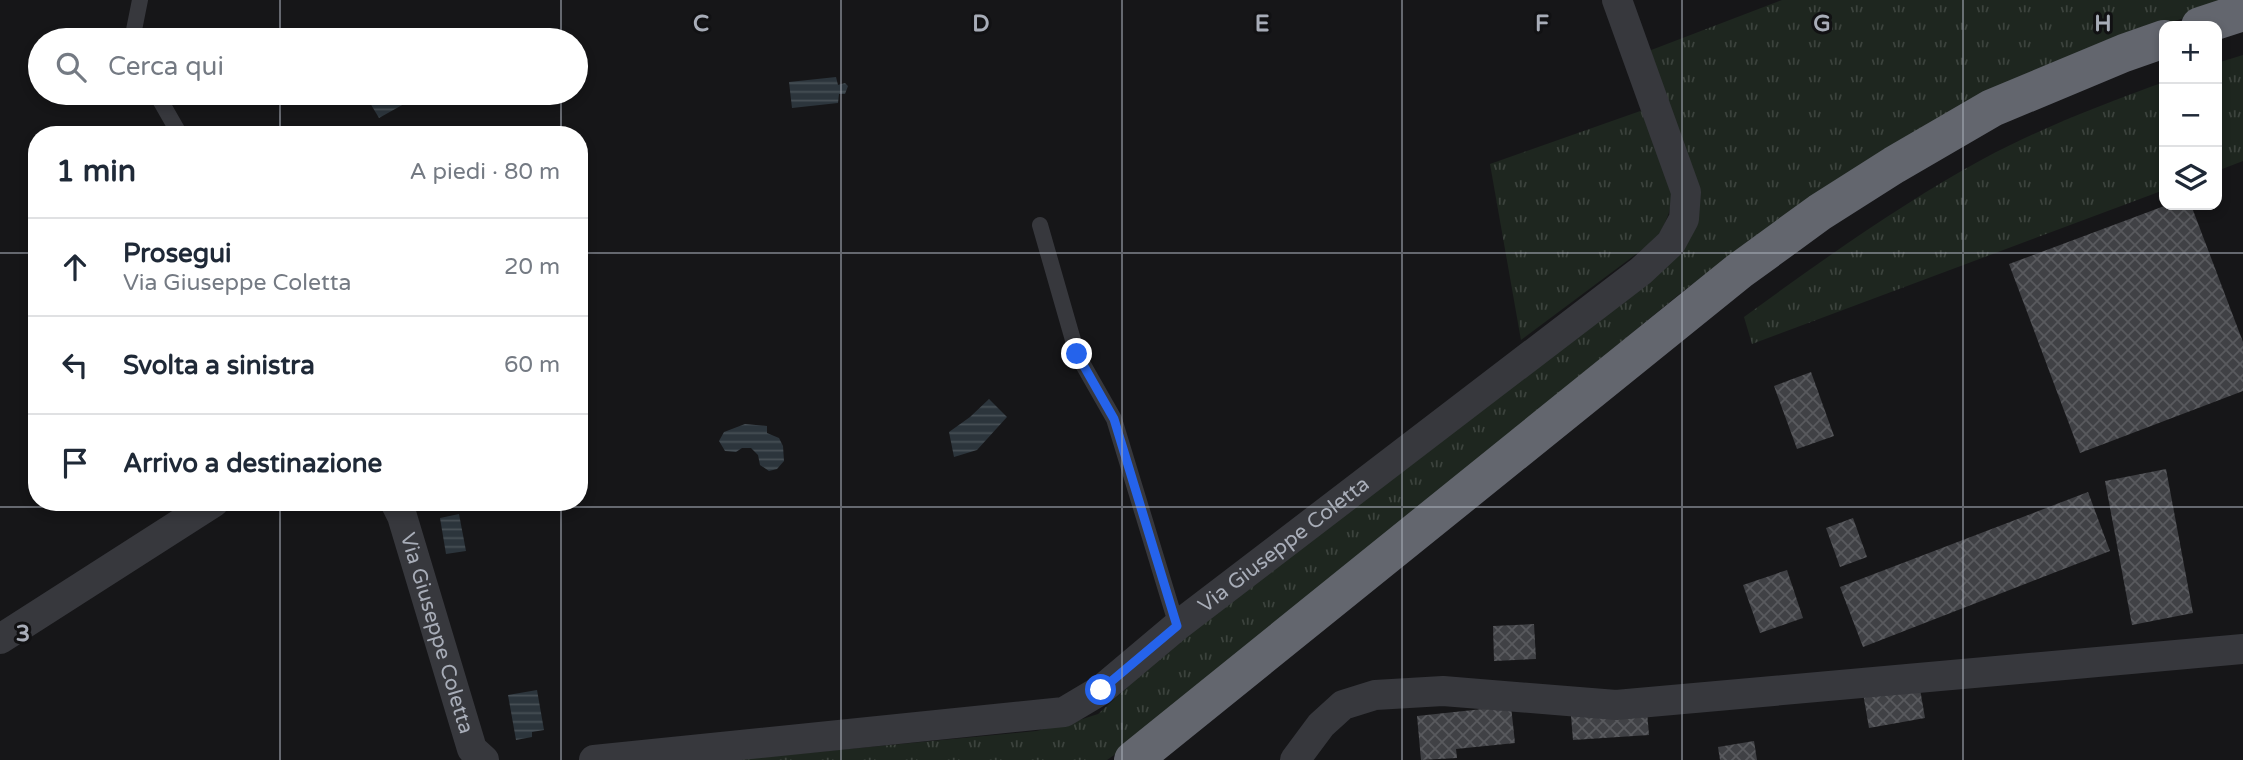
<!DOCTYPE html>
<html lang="it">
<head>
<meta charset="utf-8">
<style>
  body { margin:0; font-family:"Varela Round",sans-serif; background:#f6f6f7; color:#1f2937 }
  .controls { position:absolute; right:21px; top:21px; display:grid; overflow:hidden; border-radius:14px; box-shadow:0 4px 10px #0003 }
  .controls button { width:63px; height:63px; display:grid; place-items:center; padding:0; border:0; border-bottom:2px solid #e0e1e3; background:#fff; color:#1f2937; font:35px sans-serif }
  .stop { position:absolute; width:21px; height:21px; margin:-16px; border:5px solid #2563eb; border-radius:50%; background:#fff }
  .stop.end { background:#2563eb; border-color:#fff; box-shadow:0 2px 7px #0008 }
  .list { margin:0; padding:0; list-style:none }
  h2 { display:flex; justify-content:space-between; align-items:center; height:91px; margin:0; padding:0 28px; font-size:30px }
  h2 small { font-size:23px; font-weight:400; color:#747a83 }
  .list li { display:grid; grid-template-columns:46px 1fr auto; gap:21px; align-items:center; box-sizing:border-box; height:98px; padding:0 28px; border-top:2px solid #e0e1e3 }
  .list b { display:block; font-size:26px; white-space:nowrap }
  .list p { margin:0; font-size:23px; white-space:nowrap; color:#747a83 }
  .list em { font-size:23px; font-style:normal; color:#747a83 }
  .icon { flex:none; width:38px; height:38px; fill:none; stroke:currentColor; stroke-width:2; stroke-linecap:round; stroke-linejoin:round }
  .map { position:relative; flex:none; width:2243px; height:760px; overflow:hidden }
  .search { position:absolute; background:#fff; box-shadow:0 4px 10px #0003; left:28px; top:28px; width:560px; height:77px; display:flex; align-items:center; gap:18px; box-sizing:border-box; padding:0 24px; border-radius:38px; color:#747a83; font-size:26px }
  .panel { position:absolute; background:#fff; box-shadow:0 4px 10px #0003; left:28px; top:126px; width:560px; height:385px; border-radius:28px }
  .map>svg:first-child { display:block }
</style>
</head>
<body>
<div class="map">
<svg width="2243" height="760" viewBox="0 0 2243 760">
  <defs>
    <pattern id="grass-tufts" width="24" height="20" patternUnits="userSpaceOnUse" patternTransform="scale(1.75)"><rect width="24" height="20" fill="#1e261f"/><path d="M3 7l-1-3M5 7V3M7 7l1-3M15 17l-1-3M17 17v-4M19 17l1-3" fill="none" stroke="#3c433d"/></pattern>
    <pattern id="water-rules" width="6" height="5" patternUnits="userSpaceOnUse" patternTransform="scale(1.75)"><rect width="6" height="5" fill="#2c353c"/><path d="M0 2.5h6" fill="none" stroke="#485056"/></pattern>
    <pattern id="building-cross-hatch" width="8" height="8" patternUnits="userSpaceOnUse" patternTransform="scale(1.75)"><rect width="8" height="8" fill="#404145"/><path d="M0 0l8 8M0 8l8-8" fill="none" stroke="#595a5e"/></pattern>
  </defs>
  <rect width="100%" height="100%" fill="#161618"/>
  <g fill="url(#grass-tufts)">
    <path d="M1782,0H2243L2116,39L1783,217L1682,292L1127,746L1107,760H733L1036,731L1067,724L1098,714L1176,643L1687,237L1646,52Z"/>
    <path d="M2243,55V161L2217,171V63Z"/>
    <path d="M2164,82V190L1752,344L1744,317C1821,261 1899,205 1983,159C2041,128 2103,104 2164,82Z"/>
    <path d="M1646,109L1672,195C1671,212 1665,225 1655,240L1521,340L1490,164Z"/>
  </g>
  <g fill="url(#water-rules)">
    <path d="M836,77L838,85L845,83L848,86L845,94H839L838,103L792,108L789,82Z"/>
    <path d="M364,93H398L404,104L379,118Z"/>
    <path d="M989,399L1007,417L977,450L954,457L949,432L970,417Z"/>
    <path d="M745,424L767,426V433L779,438L783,446L784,461L777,469L769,471L760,465L758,455L751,448H742L736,452L725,451L719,441L724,432Z"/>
    <path d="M459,514L466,551L446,554L440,518Z"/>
    <path d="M537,690L544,730L532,732V737L516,740L508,695Z"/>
  </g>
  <g fill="url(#building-cross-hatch)">
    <path d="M2167,205H2191L2243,342V391L2080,453L2009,264Z"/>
    <path d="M1811,372L1834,436L1797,449L1774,386Z"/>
    <path d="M2166,469L2193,613L2132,625L2105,481Z"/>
    <path d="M2088,492L2110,551L1863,647L1840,587Z"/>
    <path d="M1853,518L1867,557L1840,567L1826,528Z"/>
    <path d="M1787,570L1803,618L1760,633L1743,585Z"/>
    <path d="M1534,624L1536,659L1494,661L1493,626Z"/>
    <path d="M1919,683L1925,718L1869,728L1863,693Z"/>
    <path d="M1511,706L1515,743L1456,749L1457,758L1421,760L1417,716Z"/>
    <path d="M1647,711L1649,735L1573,740L1571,716Z"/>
    <path d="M1754,741L1757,760H1720L1718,747Z"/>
  </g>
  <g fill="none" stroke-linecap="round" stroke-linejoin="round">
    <g stroke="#37383d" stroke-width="16">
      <path d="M132,40L140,0"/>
      <path d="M156,93L180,135"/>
      <path d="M1040,225L1077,354L1114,419L1177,626"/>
    </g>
    <g stroke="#37383d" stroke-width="30">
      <path id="s1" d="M395,502L402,516L472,749L484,760"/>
      <path d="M0,639L214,502"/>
      <path id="s2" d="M594,760L1064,712L1101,690L1177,626L1641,271L1671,243L1684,219L1686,192L1617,0"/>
      <path d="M1295,760L1321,725L1343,705L1375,695L1443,691L1616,705L2243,649"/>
    </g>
    <g stroke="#63666e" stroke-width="38">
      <path d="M2200,26L2243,12"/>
      <path d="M1133,760L1739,271L1820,212L1894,165L1992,108L2124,53L2164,39"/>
    </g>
  </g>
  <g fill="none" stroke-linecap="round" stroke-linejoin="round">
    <path stroke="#2563eb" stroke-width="9" d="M1077,354L1114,419L1177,626L1101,690"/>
  </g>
  <path fill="none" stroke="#a8adb8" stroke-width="2" stroke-opacity="0.55" d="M280,0V40M561,0V40M841,0V760M1122,0V760M1402,0V760M1682,0V760M1963,0V760M280,93V135M561,93V135M0,253H37M579,253H2243M280,502V760M561,502V760M0,507H2243"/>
  <g text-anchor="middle" stroke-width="6" stroke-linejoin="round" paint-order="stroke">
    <g font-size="21" fill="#a8adb8" stroke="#111113">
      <text dy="7" stroke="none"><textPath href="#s2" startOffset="749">Via Giuseppe Coletta</textPath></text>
      <text dy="7" stroke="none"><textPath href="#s1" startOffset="138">Via Giuseppe Coletta</textPath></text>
    </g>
  </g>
  <g font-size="23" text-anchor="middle" font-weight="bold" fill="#a8adb8" stroke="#111113" stroke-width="6" stroke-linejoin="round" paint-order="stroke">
    <text x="701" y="31">C</text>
    <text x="981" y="31">D</text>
    <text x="1262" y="31">E</text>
    <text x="1542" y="31">F</text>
    <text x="1822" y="31">G</text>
    <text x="2103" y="31">H</text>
    <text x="23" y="641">3</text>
  </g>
</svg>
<div class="controls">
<button>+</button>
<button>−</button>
<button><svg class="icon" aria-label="layers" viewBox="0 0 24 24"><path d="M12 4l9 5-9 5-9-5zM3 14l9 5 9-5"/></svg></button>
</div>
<div class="stop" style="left:1101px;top:690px"></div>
<div class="stop end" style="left:1077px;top:354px"></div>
<div class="search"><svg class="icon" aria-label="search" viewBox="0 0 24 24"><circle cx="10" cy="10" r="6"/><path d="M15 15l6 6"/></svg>Cerca qui</div>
<section class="panel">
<h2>1 min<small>A piedi · 80 m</small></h2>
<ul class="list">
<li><svg class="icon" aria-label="ahead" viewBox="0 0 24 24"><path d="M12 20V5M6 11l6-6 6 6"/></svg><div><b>Prosegui</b><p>Via Giuseppe Coletta</p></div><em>20 m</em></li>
<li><svg class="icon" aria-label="left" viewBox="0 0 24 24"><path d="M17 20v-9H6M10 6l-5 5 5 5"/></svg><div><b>Svolta a sinistra</b></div><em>60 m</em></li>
<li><svg class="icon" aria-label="arrive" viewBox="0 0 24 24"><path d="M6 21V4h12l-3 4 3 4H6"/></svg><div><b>Arrivo a destinazione</b></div></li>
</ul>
</section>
</div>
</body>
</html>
